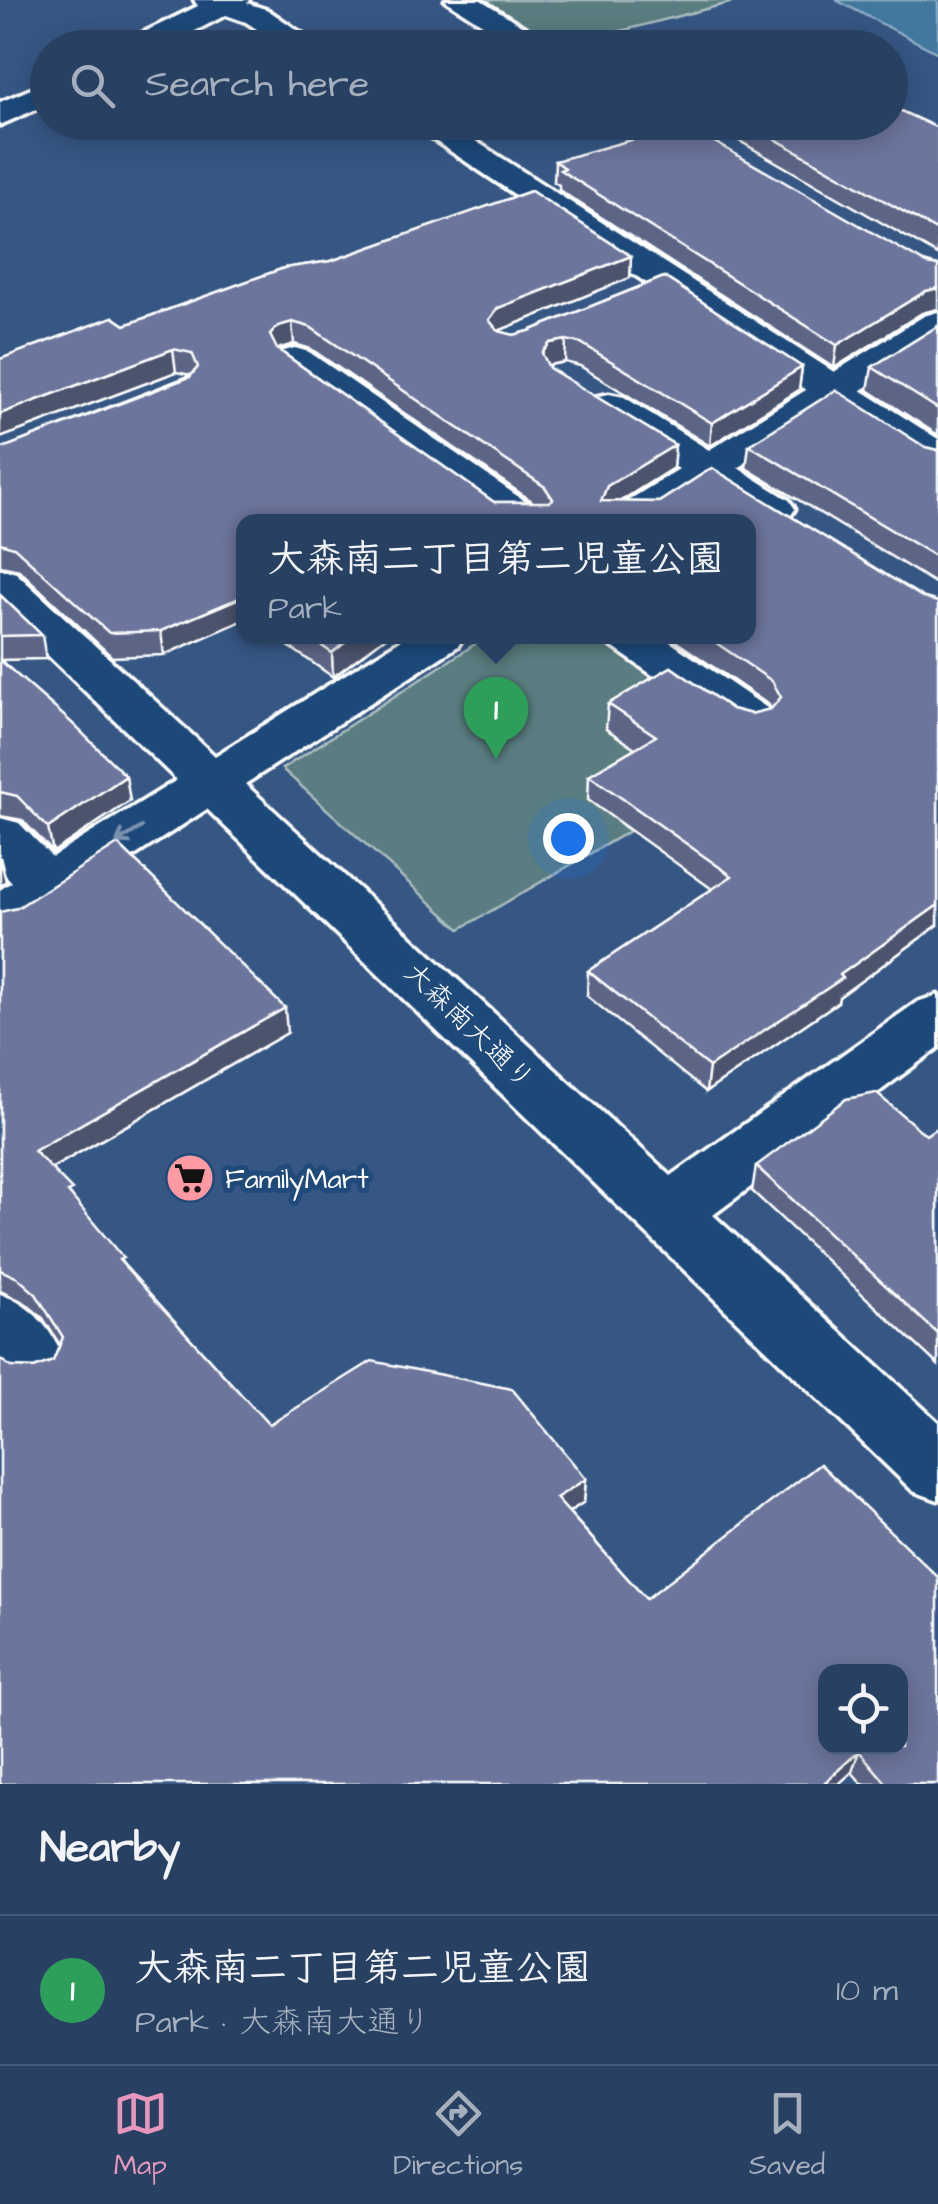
<!DOCTYPE html>
<html lang="en">
<head>
<meta charset="utf-8">
<style>
  body { margin:0; font-family:"Architects Daughter","Klee One",sans-serif; background:#344c6c; color:#f1f3f6 }
  .controls { position:absolute; right:30px; bottom:30px; display:grid; overflow:hidden; border-radius:20px; box-shadow:0 5px 25px #0003 }
  .controls button { width:90px; height:90px; display:grid; place-items:center; padding:0; border:0; border-bottom:2px solid #445a78; background:#284163; color:#f1f3f6; font:50px sans-serif }
  .you { position:absolute; left:568px; top:838px; width:35px; height:35px; margin:-25px; border:8px solid #fff; border-radius:50%; background:#1a73e8; box-shadow:0 0 0 15px #1a73e833 }
  .badge { display:grid; place-items:center; width:65px; height:65px; border-radius:50%; background:#e797bd; color:#fff; font-size:32px; font-weight:700 }
  .pin { position:absolute; translate:-50% -82px; filter:drop-shadow(0 2px 5px #0008) }
  .pin::after { content:''; position:absolute; top:52px; width:35px; height:30px; background:inherit; clip-path:polygon(0 0,100% 0,50% 100%) }
  .popup { position:absolute; left:236px; top:514px; width:520px; height:130px; box-sizing:border-box; display:grid; place-content:center; border-radius:20px; background:#284163; filter:drop-shadow(0 2px 8px #0005); font-size:32px; white-space:nowrap; color:#a5afbe }
  .popup b { font-size:38px; color:#f1f3f6 }
  .popup::after { content:''; position:absolute; left:50%; top:100%; margin-left:-20px; border:20px solid transparent; border-top-color:#284163 }
  .list { margin:0; padding:0; list-style:none }
  h2 { display:flex; justify-content:space-between; align-items:center; height:130px; margin:0; padding:0 40px; font-size:42px }
  h2 small { font-size:32px; font-weight:400; color:#a5afbe }
  .list li { display:grid; grid-template-columns:65px 1fr auto; gap:30px; align-items:center; box-sizing:border-box; height:150px; padding:0 40px; border-top:2px solid #445a78 }
  .list b { display:block; font-size:38px; white-space:nowrap }
  .list p { margin:0; font-size:32px; white-space:nowrap; color:#a5afbe }
  .list em { font-size:32px; font-style:normal; color:#a5afbe }
  .icon { flex:none; width:55px; height:55px; fill:none; stroke:currentColor; stroke-width:2; stroke-linecap:round; stroke-linejoin:round }
  .map { position:relative; flex:none; width:938px; height:1784px; overflow:hidden }
  .search { position:absolute; background:#284163; box-shadow:0 5px 25px #0003; left:30px; right:30px; top:30px; height:110px; display:flex; align-items:center; gap:25px; box-sizing:border-box; padding:0 35px; border-radius:55px; color:#a5afbe; font-size:38px }
  .sheet { height:280px; background:#284163 }
  nav { display:flex; justify-content:space-around; align-items:center; box-sizing:border-box; height:140px; border-top:2px solid #445a78; background:#284163; font-size:28px; color:#a5afbe }
  nav a { display:grid; justify-items:center; gap:5px }
  nav .on { color:#e797bd }
  .map>svg:first-child { display:block }
</style>
</head>
<body>
<div class="map">
<svg width="938" height="1784" viewBox="0 0 938 1784">
  <rect width="100%" height="100%" fill="#365784"/>
  <filter id="ink" filterUnits="userSpaceOnUse"><feTurbulence type="fractalNoise" baseFrequency=".01" numOctaves="2"/><feDisplacementMap in="SourceGraphic" scale="20" xChannelSelector="R" yChannelSelector="G"/><feConvolveMatrix kernelMatrix="1 2 1 2 8 2 1 2 1" color-interpolation-filters="sRGB"/></filter>
  <g filter="url(#ink)">
    <g fill="#5a7d81" stroke="#acbec0" stroke-width="2.5">
      <path d="M481,0H741L559,47Z"/>
      <path d="M486,637H599L716,722L605,811L629,831L460,929L282,769Z"/>
    </g>
    <path fill="#42789e" stroke="#8eaec5" stroke-width="2.5" d="M836,0H938V53Z"/>
    <g fill="none" stroke-linecap="round" stroke-linejoin="round">
      <g stroke="#fff" stroke-width="7">
        <g id="minor">
          <path d="M194,0H249L247,3L268,10L323,48H286L246,22L226,15L162,48H122L126,41L198,6Z"/>
          <path d="M445,0H481L558,48H520Z"/>
          <path d="M48,82V104L0,125V102Z"/>
          <path d="M407,122H446L834,372L924,316L938,312V341L861,390L938,439V471L923,467L833,408L738,468L789,500L795,509L789,518C757,526 734,504 709,487L655,522H602L608,513L679,469L594,415L588,406L594,397L609,394L624,397L709,450L806,390Z"/>
          <path d="M295,348L309,352L542,513L548,522H496L281,368L275,360L281,352Z"/>
          <path d="M0,569L16,573L215,756L407,636H464L458,646L245,784L671,1176L917,1002L938,995V1048L713,1215L938,1422V1500L913,1491L207,809L20,930L0,936V890L12,882L0,869V818L19,823L52,857L177,780L0,609Z"/>
          <path d="M605,636H661L767,708L774,719L767,730L749,735L731,730L611,646Z"/>
          <path d="M0,1294C34,1306 51,1330 66,1362L56,1383C34,1391 16,1394 0,1373Z"/>
        </g>
      </g>
      <use href="#minor" fill="#1f4a7a" fill-rule="evenodd"/>
    </g>
    <g fill="#5d6586" stroke="#fff" stroke-width="2.5" fill-rule="evenodd">
      <path d="M730,122H890L938,128V255L729,135Z"/>
      <path d="M555,161L938,266V309L922,313L834,368L559,190V185L554,182Z"/>
      <path d="M531,191L631,256L630,278L498,331L514,335L529,331L664,277L802,367L799,390L710,446L580,366L565,362L549,365V368L675,445L673,468L619,502H659L712,468L924,598L938,602V925L839,997L838,1002L706,1092L587,996L588,971L712,889L588,800L589,775L635,748L606,729L608,704L671,667L732,709L751,714L771,709L769,705L668,636H748V522H244V620L164,655L112,657L19,570L0,566V449L191,375L176,372L0,438V359L113,317L125,325L284,268L331,261ZM294,344L311,349L533,502H494L279,350Z"/>
      <path d="M938,326V435L868,390L872,367Z"/>
      <path d="M749,445L925,447L938,450V585L746,468Z"/>
      <path d="M0,595L42,635L46,659L1,660L130,801L53,852L22,820L0,816Z"/>
      <path d="M274,636H387L333,677Z"/>
      <path d="M0,912L287,1033L51,1169L124,1265L269,1425L586,1479L584,1502L569,1512L646,1599L938,1784H862L852,1772L11,1367L34,1368L53,1361L60,1345L43,1318L24,1302L0,1291Z"/>
      <path d="M938,1127V1365L752,1191L756,1166L926,1135Z"/>
    </g>
    <g fill="#4c526d" stroke="#fff" stroke-width="2.5">
      <path d="M631,256L630,278L498,331L489,320L498,308Z"/>
      <path d="M938,288V309L922,313L834,368L837,345L926,291Z"/>
      <path d="M292,322L294,344L280,348L272,358L270,335L278,326Z"/>
      <path d="M566,340L565,362L549,365L541,376L542,353L550,343Z"/>
      <path d="M173,349L176,372L0,438V414Z"/>
      <path d="M802,367L799,390L710,446L712,423Z"/>
      <path d="M675,445L673,468L606,510L601,501L607,486Z"/>
      <path d="M244,596V620L164,655L161,631Z"/>
      <path d="M353,636H387L333,677L332,653Z"/>
      <path d="M126,776L130,801L53,852L48,828Z"/>
      <path d="M0,857L6,881L0,887Z"/>
      <path d="M938,905V925L839,997L838,1002L706,1092L709,1067Z"/>
      <path d="M285,1008L287,1033L40,1175L34,1151Z"/>
      <path d="M586,1479L584,1502L555,1521L556,1498Z"/>
      <path d="M859,1751L852,1772L839,1784H823Z"/>
    </g>
    <g fill="#6c759c" stroke="#fff" stroke-width="2.5" fill-rule="evenodd">
      <path d="M890,106L938,128V231L745,122H890Z"/>
      <path d="M685,125L927,264L938,266V288L926,291L837,345L560,170L565,168L555,161Z"/>
      <path d="M531,191L631,256L498,308L489,320L498,331L514,335L529,331L664,277L802,367L712,423L581,343L566,340L550,343L542,353L549,368L675,445L607,486L601,501L659,502L712,468L924,598L938,602V905L840,975L843,978L709,1067L588,971L732,876L589,775L656,736L608,704L671,667L732,709L751,714L771,709L781,697L772,681L706,636H748V522H244V596L161,631L109,633L14,547L0,543V449L190,377L198,367L192,353L173,349L0,414V359L113,317L125,325L284,268L331,261ZM292,322L310,327L545,487L553,499L549,502H494L277,349L270,335L278,326Z"/>
      <path d="M938,326V409L872,367Z"/>
      <path d="M836,390L925,447L938,450V558L749,445Z"/>
      <path d="M0,595L42,635L0,636Z"/>
      <path d="M307,636H353L332,653Z"/>
      <path d="M0,660L72,723L126,776L48,828L17,796L0,792Z"/>
      <path d="M118,844L285,1008L34,1151L72,1190L68,1192L123,1258L119,1260L269,1425L372,1361L512,1389L586,1479L556,1498L646,1599L820,1464L938,1577V1784H887L859,1751L823,1784H0V1359L11,1367L34,1368L53,1361L63,1337L36,1294L18,1278L0,1270V912L17,908ZM826,1672H900V1746H826Z"/>
      <path d="M876,1093L926,1135L938,1127V1334L756,1166L846,1099Z"/>
    </g>
    <defs><path id="oneway-shaft" d="M-6 0H5M1.5-3L5.5 0L1.5 3" fill="none" stroke-width="1.6" stroke-linecap="round" stroke-linejoin="round" transform="scale(2.5)"/></defs>
    <use stroke="#7992af" href="#oneway-shaft" transform="translate(129 835) rotate(148)"/>
  </g>
  <defs>
    <g id="supermarket-disc" transform="scale(2.5)"><circle r="9.5" fill="#ff9aa2" stroke="#1f4a7a"/><path d="M-6-5.5h2.5l.6 2H6L4.5 2H-2.5L-4.4-4H-6ZM-1.5 3.2a1.3 1.3 0 1 0 .1 0ZM3 3.2a1.3 1.3 0 1 0 .1 0Z" fill="#111"/></g>
  </defs>
  <g fill-rule="evenodd">
    <use href="#supermarket-disc" x="190" y="1178"/>
  </g>
  <g text-anchor="middle" stroke-width="10" stroke-linejoin="round" paint-order="stroke">
    <g font-size="28" fill="#fff" stroke="#1f4a7a">
      <text transform="translate(470 1025) rotate(44)" y="10">大森南大通り</text>
    </g>
    <g font-size="28" fill="#fff" stroke="#1f4a7a" text-anchor="start">
      <text x="225" y="1188">FamilyMart</text>
    </g>
  </g>
</svg>
<div class="controls">
<button><svg class="icon" aria-label="locate" viewBox="0 0 24 24"><circle cx="12" cy="12" r="6"/><path d="M12 2v4M12 18v4M2 12h4M18 12h4"/></svg></button>
</div>
<div class="you"></div>
<div class="pin badge" style="left:496px;top:759px;background:#2e9e5b">1</div>
<div class="popup"><b>大森南二丁目第二児童公園</b>Park</div>
<div class="search"><svg class="icon" aria-label="search" viewBox="0 0 24 24"><circle cx="10" cy="10" r="6"/><path d="M15 15l6 6"/></svg>Search here</div>
</div>
<section class="sheet">
<h2>Nearby<small></small></h2>
<ul class="list">
<li><span class="badge" style="background:#2e9e5b">1</span><div><b>大森南二丁目第二児童公園</b><p>Park · 大森南大通り</p></div><em>10 m</em></li>
</ul>
</section>
<nav>
<a class="on"><svg class="icon" aria-label="map" viewBox="0 0 24 24"><path d="M3 6l6-2 6 2 6-2v14l-6 2-6-2-6 2zM9 4v14M15 6v14"/></svg>Map</a>
<a><svg class="icon" aria-label="directions" viewBox="0 0 24 24"><path d="M12 3l9 9-9 9-9-9zM9 14v-3h6M13 9l2 2-2 2"/></svg>Directions</a>
<a><svg class="icon" aria-label="saved" viewBox="0 0 24 24"><path d="M7 4h10v16l-5-4-5 4z"/></svg>Saved</a>
</nav>
</body>
</html>
